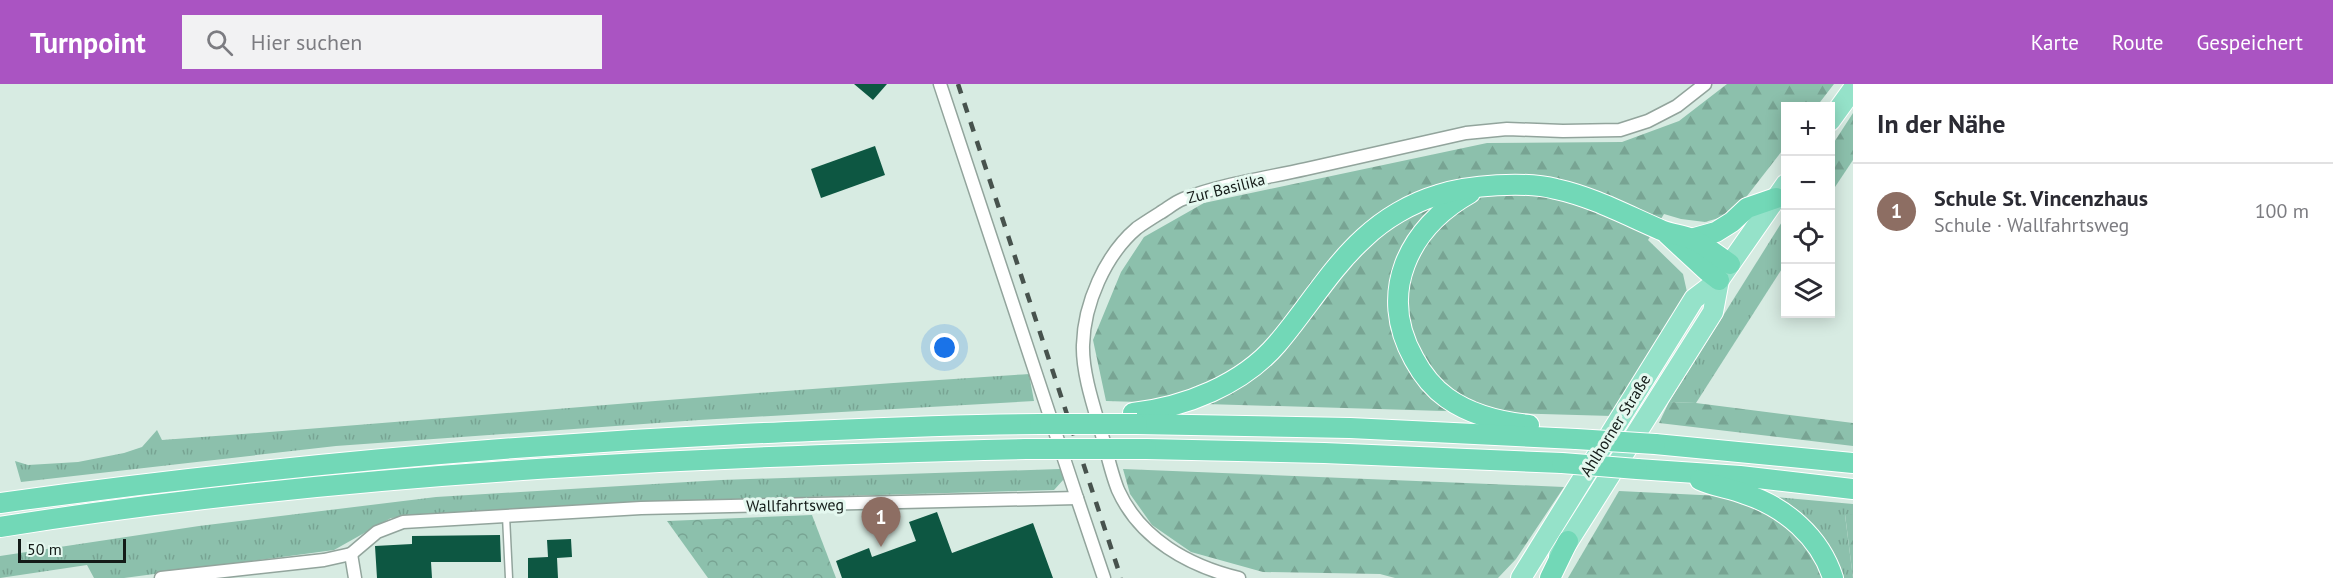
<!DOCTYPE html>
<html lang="de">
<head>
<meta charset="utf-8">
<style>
  body { margin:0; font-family:"PT Sans",sans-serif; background:#f2f2f3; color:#2b2b33 }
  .controls { position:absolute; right:18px; top:18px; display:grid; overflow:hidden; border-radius:0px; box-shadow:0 3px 15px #0003 }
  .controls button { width:54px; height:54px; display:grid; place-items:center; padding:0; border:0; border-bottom:2px solid #e1e1e2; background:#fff; color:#2b2b33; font:30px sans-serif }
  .scale { position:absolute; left:18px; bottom:15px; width:108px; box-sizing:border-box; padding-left:6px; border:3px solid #141b18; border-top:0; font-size:16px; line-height:21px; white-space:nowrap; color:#141b18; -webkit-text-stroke:4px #e4f8ef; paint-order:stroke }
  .you { position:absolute; left:945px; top:264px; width:21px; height:21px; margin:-15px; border:4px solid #fff; border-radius:50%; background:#1a73e8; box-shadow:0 0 0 9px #1a73e833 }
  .badge { display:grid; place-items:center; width:39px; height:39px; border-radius:50%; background:#aa54c2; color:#fff; font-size:20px; font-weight:700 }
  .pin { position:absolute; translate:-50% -50px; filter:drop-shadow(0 2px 3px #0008) }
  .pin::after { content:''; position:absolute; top:32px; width:21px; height:18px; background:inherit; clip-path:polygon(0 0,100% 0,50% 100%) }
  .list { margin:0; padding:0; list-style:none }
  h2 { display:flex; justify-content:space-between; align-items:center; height:78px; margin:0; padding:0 24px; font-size:26px }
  h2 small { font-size:20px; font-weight:400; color:#7c7c81 }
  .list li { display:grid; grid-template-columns:39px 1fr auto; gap:18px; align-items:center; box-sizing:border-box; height:96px; padding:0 24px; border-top:2px solid #e1e1e2 }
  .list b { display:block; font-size:22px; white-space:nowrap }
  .list p { margin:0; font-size:20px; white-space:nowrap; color:#7c7c81 }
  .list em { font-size:20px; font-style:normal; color:#7c7c81 }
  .icon { flex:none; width:33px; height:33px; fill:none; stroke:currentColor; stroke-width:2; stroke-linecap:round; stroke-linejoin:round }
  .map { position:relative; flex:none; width:1853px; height:494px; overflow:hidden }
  header { display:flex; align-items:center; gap:36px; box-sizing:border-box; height:84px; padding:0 30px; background:#aa54c2; color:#fff }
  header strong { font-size:28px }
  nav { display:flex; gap:33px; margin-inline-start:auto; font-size:21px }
  .search { width:420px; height:54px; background:#f2f2f3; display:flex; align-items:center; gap:15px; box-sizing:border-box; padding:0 21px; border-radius:0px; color:#7c7c81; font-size:22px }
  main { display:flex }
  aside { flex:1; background:#fff }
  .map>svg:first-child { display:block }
</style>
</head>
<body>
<header>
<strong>Turnpoint</strong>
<div class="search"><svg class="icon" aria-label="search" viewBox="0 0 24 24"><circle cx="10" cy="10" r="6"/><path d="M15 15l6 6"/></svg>Hier suchen</div>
<nav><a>Karte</a><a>Route</a><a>Gespeichert</a></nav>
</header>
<main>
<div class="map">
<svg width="1853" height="494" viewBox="0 0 1853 494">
  <defs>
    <pattern id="grass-tufts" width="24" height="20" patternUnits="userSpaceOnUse" patternTransform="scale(1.5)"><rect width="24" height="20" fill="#8cc0ac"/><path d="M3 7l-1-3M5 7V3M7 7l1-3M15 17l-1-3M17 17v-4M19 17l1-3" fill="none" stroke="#78a493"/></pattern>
    <pattern id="forest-firs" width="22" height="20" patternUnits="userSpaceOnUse" patternTransform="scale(1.5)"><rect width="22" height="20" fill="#8cc0ac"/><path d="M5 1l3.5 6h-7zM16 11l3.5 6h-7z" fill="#78a493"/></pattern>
    <pattern id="park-crowns" width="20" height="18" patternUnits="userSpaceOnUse" patternTransform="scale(1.5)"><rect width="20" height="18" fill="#8cc0ac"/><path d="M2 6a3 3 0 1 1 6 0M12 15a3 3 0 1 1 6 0" fill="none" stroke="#78a493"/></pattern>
  </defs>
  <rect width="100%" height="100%" fill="#d7ebe2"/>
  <g fill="url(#grass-tufts)">
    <path d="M1785,133V180L1696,319L1669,318Z"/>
    <path d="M1029,290L1034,317L699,336L336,362L21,398L15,377L28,381L78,378L124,369L142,363L157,346L162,356C451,335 739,308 1029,290Z"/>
    <path d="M1060,385L1064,395L1054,406L635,418L391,434L334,466L124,494H94L87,481L0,494V472L199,442L436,413L721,396Z"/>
    <path d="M1774,413L1853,420V431H1845L1853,494H1837Z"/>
  </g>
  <g fill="url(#forest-firs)">
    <path d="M1727,0H1834L1817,22H1786L1785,63L1733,130L1705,138L1681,135L1664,130L1648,156L1683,190L1687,208L1612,332L1106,317L1093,256L1121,188L1144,153L1204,119L1487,59L1622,58L1679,37Z"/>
    <path d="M1853,29V76L1831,109V63Z"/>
    <path d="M1669,318L1696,319L1853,339V362L1659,339Z"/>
    <path d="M1123,385L1564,403L1516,475L1498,494H1395L1380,490L1263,488L1191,468L1152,441L1130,410Z"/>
    <path d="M1619,407L1721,412L1773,429L1811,465L1822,494H1568Z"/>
    <path d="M1845,430L1853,431V494Z"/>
  </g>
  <path fill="url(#park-crowns)" d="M812,431L836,494H708L667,437Z"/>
  <g fill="#0d5742">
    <path d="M854,0H887L873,16Z"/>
    <path d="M875,62L885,91L821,114L811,85Z"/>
    <path d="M937,428L952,469L1033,439L1053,494H842L836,477L869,464L872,473L916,457L909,438Z"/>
    <path d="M500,451L501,478H431L432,494H377L375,462L412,460V452Z"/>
    <path d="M571,455L572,473L557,474L558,494H528V474L548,473L547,456Z"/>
  </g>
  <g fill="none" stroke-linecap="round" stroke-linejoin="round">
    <g stroke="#92a49c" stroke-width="9">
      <path id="service" d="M506,432L509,494"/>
    </g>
    <g stroke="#92a49c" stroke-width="15">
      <g id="minor">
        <path d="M1077,414L1104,494"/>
        <path d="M351,470L355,494"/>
        <path d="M161,494L324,476L351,470L377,448L403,438L641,424L1077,414L940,0"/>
        <path d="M1239,494C1189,482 1140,455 1118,406C1112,391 1108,374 1104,358C1096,329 1082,291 1083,261C1084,220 1105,171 1137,144C1144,139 1152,134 1160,129C1167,125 1175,118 1183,115C1222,100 1266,94 1306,85C1359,73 1413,61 1466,49L1507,45L1563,47L1620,46L1648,37L1677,22L1705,0"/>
      </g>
    </g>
    <g stroke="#fff" stroke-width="22">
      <g id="primary">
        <path d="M1830,37L1853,5"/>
        <path d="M1559,472L1713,228L1719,196"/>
        <path d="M1521,494L1694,215L1719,196L1786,100"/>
      </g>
    </g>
    <g stroke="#fff" stroke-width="22">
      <g id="trunk">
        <path d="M1470,109C1408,144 1377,209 1414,275C1422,290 1433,304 1447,314C1471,331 1499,338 1529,341"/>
        <path d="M1667,150L1706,186L1719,196"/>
        <path d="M1691,155L1716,148L1732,138L1747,124L1776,114"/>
        <path d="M1133,329C1185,323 1242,301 1277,260C1307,225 1330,185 1364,154C1384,135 1411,119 1438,111C1469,101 1525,97 1556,105C1593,113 1626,131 1661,146C1671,150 1682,151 1692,155C1705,161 1718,172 1730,180"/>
        <path d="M1137,340L1350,344L1576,355"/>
        <path d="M1655,360L1853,379"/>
        <path d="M1146,365L1324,369L1562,379"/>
        <path d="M1637,385L1740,392L1853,405"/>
        <path d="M1700,396C1715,403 1730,404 1745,410C1785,423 1820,453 1833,494"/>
        <path d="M0,419C246,385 493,362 741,350C841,346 941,340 1040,340"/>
        <path d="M0,443C339,389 683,373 1026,365"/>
        <path d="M1550,494L1568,457"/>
      </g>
    </g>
    <use href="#service" stroke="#fff" stroke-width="6"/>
    <use href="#minor" stroke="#fff" stroke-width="12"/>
    <use href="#primary" stroke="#95e2c9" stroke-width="20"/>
    <use href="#trunk" stroke="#72d8b7" stroke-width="20"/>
    <path stroke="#47524d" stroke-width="4.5" stroke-dasharray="10 10" stroke-linecap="butt" d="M958,0L1121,494"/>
    <g stroke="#fff" stroke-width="22" stroke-linecap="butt">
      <g id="trunk-bridge">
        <path d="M1040,340H1137"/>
        <path d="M1576,355L1655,360"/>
        <path d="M1026,365H1146"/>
        <path d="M1562,379L1637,385"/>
      </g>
    </g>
    <use href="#trunk-bridge" stroke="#72d8b7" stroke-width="20"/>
  </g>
  <g text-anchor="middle" stroke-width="6" stroke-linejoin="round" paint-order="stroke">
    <g font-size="16" fill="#141b18" stroke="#e4f8ef">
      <text transform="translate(1226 104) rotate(-14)" y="6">Zur Basilika</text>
      <text transform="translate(1615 341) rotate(-58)" y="6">Ahlhorner Straße</text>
      <text transform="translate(795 421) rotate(-1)" y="6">Wallfahrtsweg</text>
    </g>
  </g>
</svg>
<div class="controls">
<button>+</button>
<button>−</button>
<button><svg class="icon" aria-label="locate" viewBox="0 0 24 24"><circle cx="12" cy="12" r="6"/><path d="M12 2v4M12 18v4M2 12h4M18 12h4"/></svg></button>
<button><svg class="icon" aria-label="layers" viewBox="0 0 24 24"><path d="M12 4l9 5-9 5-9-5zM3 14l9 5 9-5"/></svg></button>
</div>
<div class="scale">50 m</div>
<div class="you"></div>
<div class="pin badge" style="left:881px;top:463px;background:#8d6e63">1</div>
</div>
<aside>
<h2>In der Nähe<small></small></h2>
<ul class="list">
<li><span class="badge" style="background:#8d6e63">1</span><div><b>Schule St. Vincenzhaus</b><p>Schule · Wallfahrtsweg</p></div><em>100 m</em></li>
</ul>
</aside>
</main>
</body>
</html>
